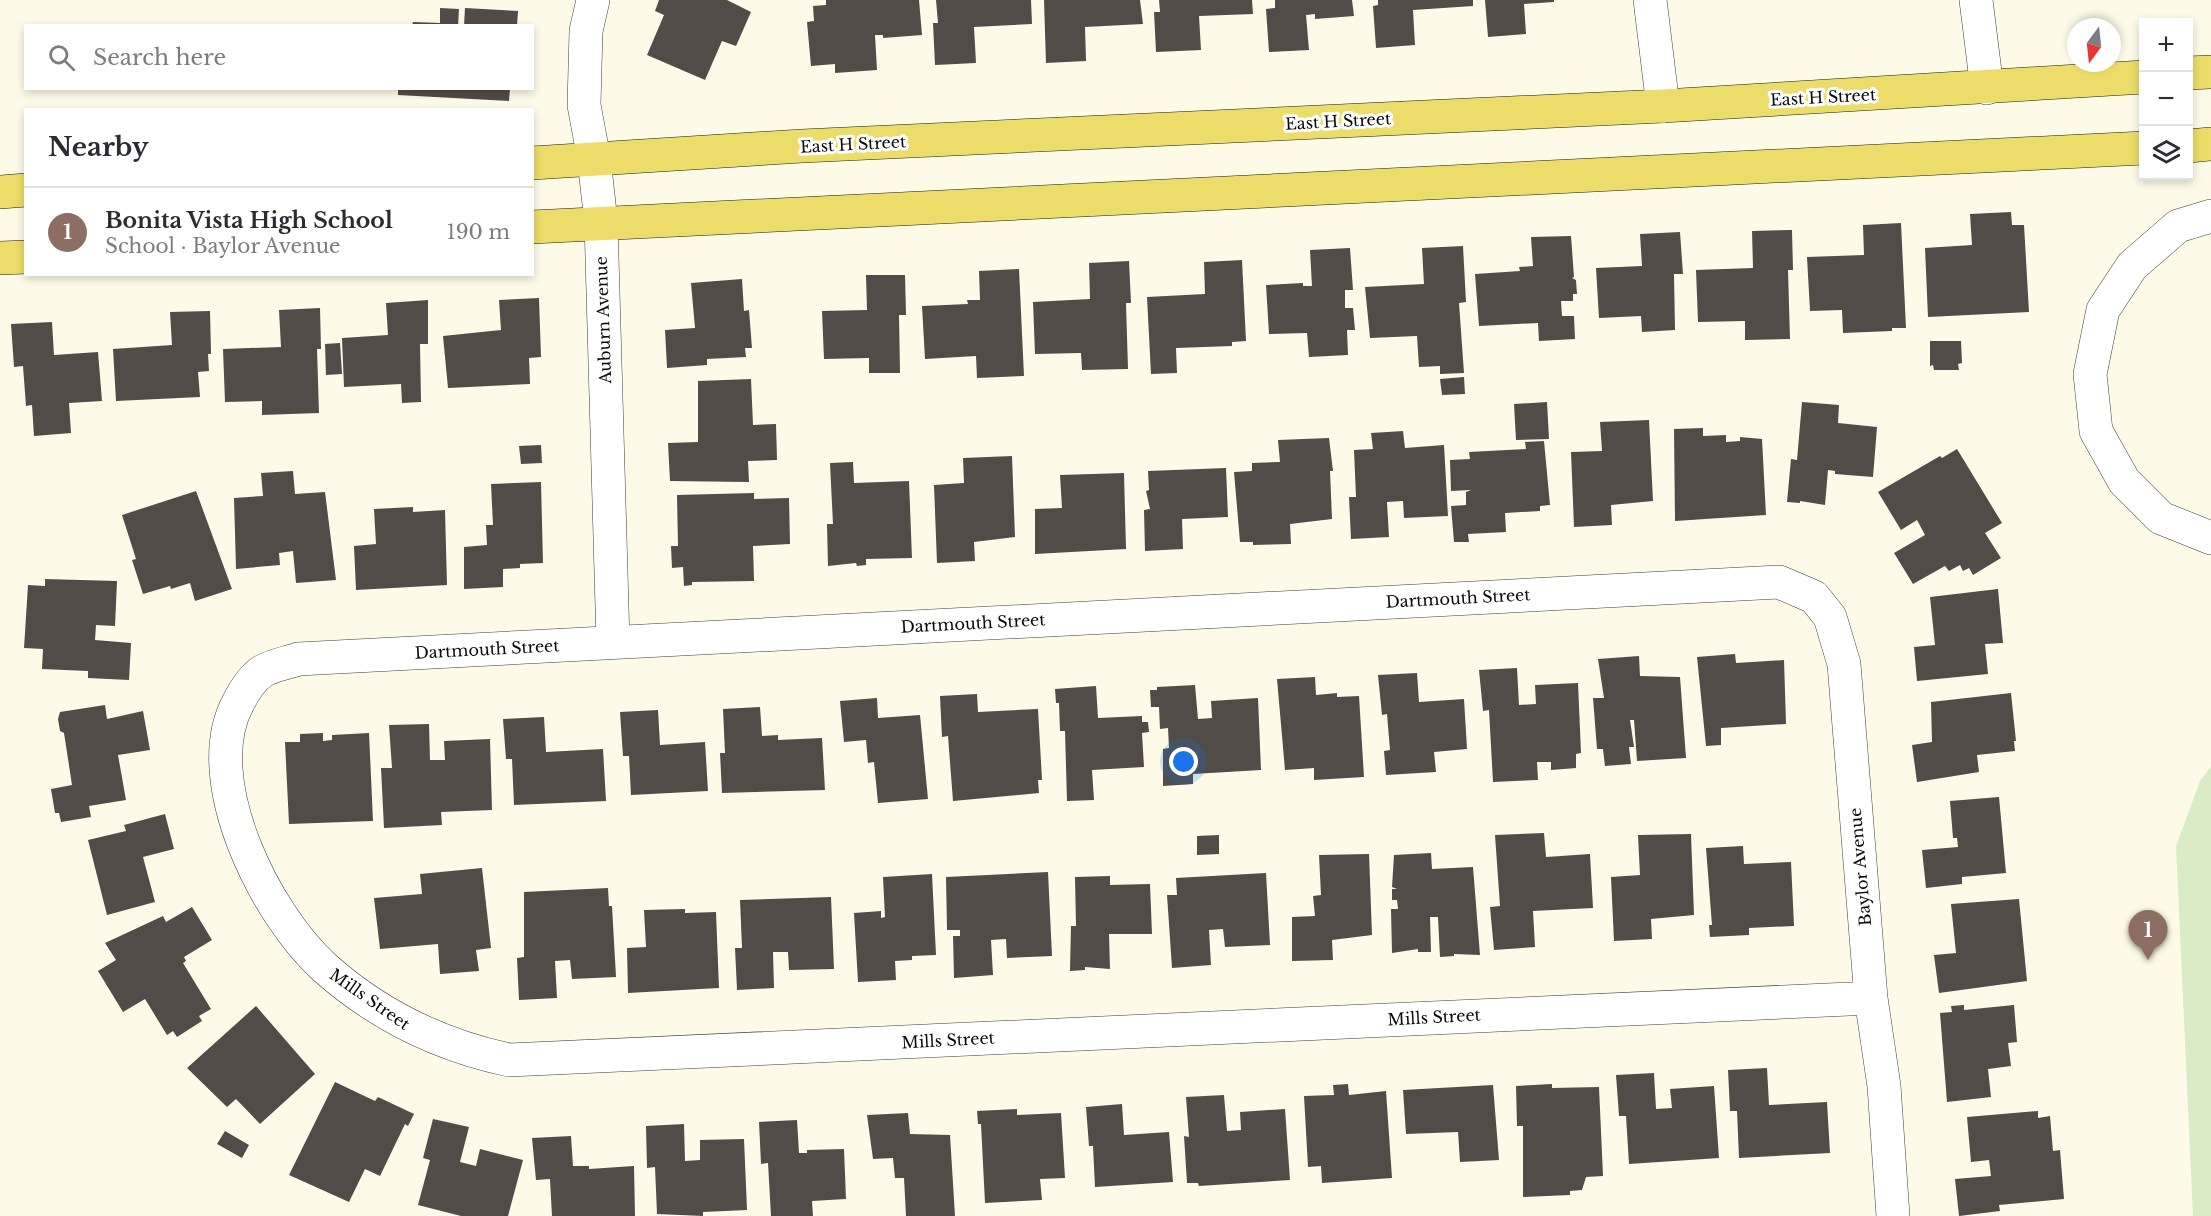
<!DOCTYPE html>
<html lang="en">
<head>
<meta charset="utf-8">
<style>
  body { margin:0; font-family:"Libre Baskerville",serif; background:#f2f2f3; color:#2b2b33 }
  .controls { position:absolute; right:18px; top:18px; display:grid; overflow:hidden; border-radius:0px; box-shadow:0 3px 9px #0003 }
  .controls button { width:54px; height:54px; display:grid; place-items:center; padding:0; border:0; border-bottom:2px solid #e1e1e2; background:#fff; color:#2b2b33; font:30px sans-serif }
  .compass { position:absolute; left:2067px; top:18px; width:54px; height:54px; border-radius:50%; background:#fff; box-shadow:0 3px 9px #0003; rotate:195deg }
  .you { position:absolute; left:1184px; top:762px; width:21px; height:21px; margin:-15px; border:4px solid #fff; border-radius:50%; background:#1a73e8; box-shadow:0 0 0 9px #1a73e833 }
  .badge { display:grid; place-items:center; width:39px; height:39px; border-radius:50%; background:#d93025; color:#fff; font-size:20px; font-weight:700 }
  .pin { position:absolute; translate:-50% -50px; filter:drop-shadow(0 2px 3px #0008) }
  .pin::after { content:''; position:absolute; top:32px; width:21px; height:18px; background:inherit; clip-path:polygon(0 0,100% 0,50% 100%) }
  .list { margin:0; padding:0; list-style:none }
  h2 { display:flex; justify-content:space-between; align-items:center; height:78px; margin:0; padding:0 24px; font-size:26px }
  h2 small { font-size:20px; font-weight:400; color:#7c7c81 }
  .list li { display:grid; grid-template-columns:39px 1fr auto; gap:18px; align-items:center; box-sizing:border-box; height:90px; padding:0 24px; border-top:2px solid #e1e1e2 }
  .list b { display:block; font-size:22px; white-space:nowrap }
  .list p { margin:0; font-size:20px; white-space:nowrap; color:#7c7c81 }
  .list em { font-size:20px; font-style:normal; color:#7c7c81 }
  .icon { flex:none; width:33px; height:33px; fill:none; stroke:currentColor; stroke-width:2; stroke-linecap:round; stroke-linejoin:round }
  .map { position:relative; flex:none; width:2211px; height:1216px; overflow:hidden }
  .search { position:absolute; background:#fff; box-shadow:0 3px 9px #0003; left:24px; top:24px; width:510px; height:66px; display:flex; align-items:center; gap:15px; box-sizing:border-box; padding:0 21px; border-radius:0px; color:#7c7c81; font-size:22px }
  .panel { position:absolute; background:#fff; box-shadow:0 3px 9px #0003; left:24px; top:108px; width:510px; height:168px; border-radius:0px }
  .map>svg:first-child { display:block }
</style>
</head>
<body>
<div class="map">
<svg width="2211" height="1216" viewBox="0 0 2211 1216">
  <rect width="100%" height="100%" fill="#fdfbe8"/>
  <path fill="#daebc7" d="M2211,766V1216H2193L2176,846L2200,781Z"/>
  <g fill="#514c47">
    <path d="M659,0H727L751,12L736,46L722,41L705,80L647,55L664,15L655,11Z"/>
    <path d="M826,0H919L922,35L883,38V35H875L877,70L835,73V64L811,66L807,22L814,21L813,6L826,5Z"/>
    <path d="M936,0H1031L1032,24L974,27L976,63L935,65L933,23H938Z"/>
    <path d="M1044,0H1140L1143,24L1085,27L1086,61L1046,63Z"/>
    <path d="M1159,0H1252L1253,14L1199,16L1201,50L1156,52L1154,12H1160Z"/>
    <path d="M1275,0H1352L1354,16L1315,19V14L1306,15L1309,50L1269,52L1266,9L1275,8Z"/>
    <path d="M1378,0H1473V6L1413,10L1415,45L1376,48L1373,6L1378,5Z"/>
    <path d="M1485,0H1554V2L1524,4L1526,34L1488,37Z"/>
    <path d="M440,8L459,9L458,26H412L413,22L440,23Z"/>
    <path d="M465,8L518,11L517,26H464Z"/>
    <path d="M398,88H510L509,101L398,95Z"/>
    <path d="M2011,212L2012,225H2024L2029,312L1928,317L1925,248L1972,245L1970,214Z"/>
    <path d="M1901,223L1906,328H1892V331L1843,333L1842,310L1810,311L1807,257L1864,255L1863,225Z"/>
    <path d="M1792,230L1793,270H1788L1790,339L1745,340V321L1698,322L1696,270L1753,268L1752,231Z"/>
    <path d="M1680,232L1683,274H1674L1675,330L1642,332L1641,316L1599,318L1596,268L1642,266L1640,234Z"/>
    <path d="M1571,236L1574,277L1572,278L1576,280L1577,294H1573V301H1561L1562,316H1574L1575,339L1539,341L1538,323L1479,326L1475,274L1520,271L1519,267L1533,266L1531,237Z"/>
    <path d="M1463,246L1466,302L1459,303L1464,373L1440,374V366L1419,367L1417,336L1370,338L1365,287L1424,284L1422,248Z"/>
    <path d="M1350,248L1353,290H1345V308H1353L1355,330H1347L1348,355L1309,357L1307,333L1269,334L1266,285L1303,283V286H1312L1310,250Z"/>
    <path d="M1242,260L1246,341L1232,342V346L1176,348L1177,373L1151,374L1147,297L1205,294L1204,262Z"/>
    <path d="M1129,261L1131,303H1126L1128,369L1082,370L1081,353L1035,354L1033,302L1090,299L1089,263Z"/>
    <path d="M1019,269L1024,376L977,378L976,356L925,359L922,306L968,304L967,300H980L979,271Z"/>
    <path d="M866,275H905L906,315H899L900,373H869V358L824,359L822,311L867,310Z"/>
    <path d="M742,279L744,311L749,310L752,348H745L746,357L707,359V365L667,368L665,330L695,328L691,283Z"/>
    <path d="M539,298L541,357L529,358L530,384L448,388L443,336L501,330L499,300Z"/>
    <path d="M428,300V344H420L421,402L402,403L401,384L344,387L342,338L388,335L386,303Z"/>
    <path d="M320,308L321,349H317L319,413L262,415V401L225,402L223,349L281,347L279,310Z"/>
    <path d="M210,311L211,354H208L209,371L198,372L200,397L116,401L113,349L172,345L170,312Z"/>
    <path d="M52,322L54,355L98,352L102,401L69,403L71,433L34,436L32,405L26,406L23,366L14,367L11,324Z"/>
    <path d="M1930,341H1961L1962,363L1958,364L1959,370H1934L1933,365L1930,366Z"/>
    <path d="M340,343L342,374L326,375L325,344Z"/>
    <path d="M1464,377L1465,394L1442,395L1440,379Z"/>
    <path d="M751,379L753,425L776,424L777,460L748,461L749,482L670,481L668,443L698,442V381Z"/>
    <path d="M1547,402L1549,439L1516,440L1514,404Z"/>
    <path d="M1802,402L1839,405L1838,423L1877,427L1873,477L1835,474V471L1828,470L1825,505L1800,501V503L1787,502L1791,459L1797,460Z"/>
    <path d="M1649,420L1653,501L1611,505L1612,525L1574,527L1571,452L1602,451L1600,422Z"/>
    <path d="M1703,428V436L1726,435V442L1740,441V437L1762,439L1766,515L1675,521L1674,429Z"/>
    <path d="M1403,431L1405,448L1444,445L1448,516L1404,518L1403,501L1387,502L1389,537L1351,539L1349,497H1356L1354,450L1373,449L1371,433Z"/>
    <path d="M1329,438L1333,471H1330L1332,519L1290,524L1291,544L1253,545V542H1240L1234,472L1252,471V463L1280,462L1278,440Z"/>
    <path d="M1544,441L1550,505L1540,506V511L1505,513L1506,532L1468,534L1469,542H1454L1451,506L1466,505V492L1471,490L1451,491L1450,460L1470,459L1469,452L1526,449L1525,442Z"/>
    <path d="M541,445L542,463L521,464L519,446Z"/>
    <path d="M1957,449L2002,523L1985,533L2001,558L1973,575L1969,568L1963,571L1960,565L1949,571L1945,566L1913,584L1894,553L1925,535L1917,520L1901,530L1878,492L1940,456L1942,458Z"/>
    <path d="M1012,456L1015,537L974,542L975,561L937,563L934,485L964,483L963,458Z"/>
    <path d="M853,462L854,483L909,481L912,558L866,559V565L857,566L856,563L828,566L827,524H833L830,463Z"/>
    <path d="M1226,468L1228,517L1182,519L1183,549L1145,551L1144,510L1150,509L1146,491L1149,490L1148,471Z"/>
    <path d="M293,471L295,494L325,492L336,580L296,583L293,551L279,553L280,565L236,569L234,498L263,496L261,473Z"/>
    <path d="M1124,473L1126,549L1035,554V509L1062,508L1060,475Z"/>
    <path d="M541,482L543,563L520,564V568L503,569V587L464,589V547L487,545L486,525H493L491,484Z"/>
    <path d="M196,491L232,589L195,601L190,583L171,589L170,586L143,594L132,560L136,559L122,515Z"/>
    <path d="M754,493V499L789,498L790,544L753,546L754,581L692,582V585L684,586L683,567L672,568L671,546H678L677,495Z"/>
    <path d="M413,507V512L445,510L447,585L356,590L354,546L376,544L374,509Z"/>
    <path d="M45,579L117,581L115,626L96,625L95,640L131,643L129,680L88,678V671L42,669L43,649L24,648L28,585L45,586Z"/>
    <path d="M1998,589L2003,643L1985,644L1988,674L1917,681L1914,647L1935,645L1930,597Z"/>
    <path d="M1735,654L1736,663L1784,660L1786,724L1721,728V745L1706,746L1697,657Z"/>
    <path d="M1639,656L1640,676L1680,677L1686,758L1637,761L1634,720H1630L1634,747H1629L1631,764L1605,766L1603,749H1597L1593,698H1604L1598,659Z"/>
    <path d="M1517,668L1519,705L1536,704L1535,685L1578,683L1581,753L1576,754V768L1551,770V762H1537L1538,780L1493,782L1489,710L1483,711L1479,670Z"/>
    <path d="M1417,673L1419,702L1464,699L1467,749L1434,752L1436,772L1386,775L1384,751L1390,750L1387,714L1382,715L1378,675Z"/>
    <path d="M1315,677L1316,695L1337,693V697L1359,696L1364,777L1314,780V768L1285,770L1277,679Z"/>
    <path d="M1195,685L1198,719L1212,718L1211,701L1258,698L1261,770L1193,774V784L1163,786V749L1169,748L1168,728L1160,729L1159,707H1151L1150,690H1157V687Z"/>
    <path d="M1096,686L1098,718L1142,716V722H1148L1149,732L1142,733L1144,767L1092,770L1094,800L1067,801L1065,731H1060L1059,703H1056L1055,689Z"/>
    <path d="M2011,693L2016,741H2014L2015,751L1977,755L1979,772L1917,782L1912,745L1932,742L1931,702Z"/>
    <path d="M977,694L978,712L1038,709L1042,780H1038L1039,793L953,801L948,736L942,737L940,696Z"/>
    <path d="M877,698L878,718L920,715L928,799L878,803L874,762L868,763L866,740L844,742L840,701Z"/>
    <path d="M105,705L107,719L143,711L150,750L118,755L126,800L89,806L91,817L61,822L59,813H55L51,789L72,785L64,733L60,731L58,719L60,712Z"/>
    <path d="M760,707L762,736L778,735V740L822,738L825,790L722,793L720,753H725L723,709Z"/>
    <path d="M658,710L660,745L705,742L708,791L631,795L629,756H623L620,712Z"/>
    <path d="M544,717L546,752L603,749L606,801L514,805L512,759H506L503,719Z"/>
    <path d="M429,724L430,760H445L444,741L490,739L492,810L441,812L442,825L384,828L381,768H392L389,725Z"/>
    <path d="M323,733V741L332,740V735L369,733L373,821L289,824L285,742H300V734Z"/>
    <path d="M1999,797L2006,873L1962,877V884L1926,888L1922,850L1958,847L1957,838H1953L1950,801Z"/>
    <path d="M165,814L174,849L143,857L155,902L107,915L88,840L126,831L124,825Z"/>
    <path d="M1544,833L1546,857L1590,854L1593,908L1533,911L1535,947L1494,950L1490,907L1500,906L1495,835Z"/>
    <path d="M1691,834L1694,915L1651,919L1652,939L1614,941L1611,877L1640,875L1638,835Z"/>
    <path d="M1219,835V854L1197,855V836Z"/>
    <path d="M1743,846L1744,864L1791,862L1794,926L1749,928V935L1710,937L1709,925H1712L1706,848Z"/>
    <path d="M1431,853L1432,869L1473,867L1480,955L1454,954V956L1440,957L1438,917H1430L1431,952H1418V949L1392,953L1391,909H1398L1397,900H1392V889H1397L1392,887L1394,855Z"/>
    <path d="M1369,854L1372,935L1332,940L1333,960L1292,961V917L1315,916L1313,896L1321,895L1319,855Z"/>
    <path d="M482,868L491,948L476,950L479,971L440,974L438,944L380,949L374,898L422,894L420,874Z"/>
    <path d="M1048,872L1052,956L1007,958L1006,939L991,940L993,975L954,978L953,936H960V930H947L946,877Z"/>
    <path d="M1266,873L1270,945L1225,947L1223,929L1209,930L1211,965L1172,968L1167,895H1177L1176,878Z"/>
    <path d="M932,874L936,955L912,956V960L895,961L896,980L858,982L854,913L881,911V918L885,917L883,877Z"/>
    <path d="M1110,876V885L1150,884L1152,934H1109L1110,969L1085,967V970L1070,971L1071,926H1076L1075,877Z"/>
    <path d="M608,888L609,906H612L616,977L572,979L570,960L555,961L557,998L519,1000L517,958L524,957V892Z"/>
    <path d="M831,897L834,969L789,970L788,952H773L774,988L737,990L735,948H742L740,900Z"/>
    <path d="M2019,899L2027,981L1939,993L1934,955L1956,953L1951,904Z"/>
    <path d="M192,907L212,940L184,957L186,961L183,963L211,1009L199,1016L202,1021L177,1037L173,1031L167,1035L145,999L123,1012L98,971L116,960L105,943L163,916L166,922Z"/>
    <path d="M685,909V913L716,912L719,988L628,993L627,948L646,947L644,910Z"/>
    <path d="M1964,1005V1010L2014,1005L2017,1042L2008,1043L2011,1066L1988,1069L1991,1097L1947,1102L1940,1013L1952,1012L1951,1006Z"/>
    <path d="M256,1006L315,1074L260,1124L236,1099L227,1107L187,1068Z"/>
    <path d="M1767,1068L1769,1105L1827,1102L1830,1153L1739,1158L1737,1111H1730L1728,1070Z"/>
    <path d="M1654,1073L1656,1109L1672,1108L1670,1089L1714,1086L1719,1158L1629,1164L1626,1116H1619L1616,1075Z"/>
    <path d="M335,1082L375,1101L378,1097L414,1114L408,1126L405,1124L380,1176L365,1169L349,1202L289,1175Z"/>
    <path d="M1348,1084L1349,1095L1386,1091L1392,1178L1322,1183L1321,1166L1308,1167L1304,1096L1334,1095L1333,1085Z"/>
    <path d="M1552,1084V1088L1599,1087L1603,1176L1586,1177L1582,1190L1570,1191V1195L1523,1197V1126H1517L1516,1086Z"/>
    <path d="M1493,1085L1499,1160L1460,1162L1458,1132L1406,1134L1403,1090Z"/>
    <path d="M1224,1095L1227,1131L1241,1130L1240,1112L1285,1109L1290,1180L1199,1186L1198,1183H1187L1184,1136L1189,1137L1186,1097Z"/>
    <path d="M1122,1104L1124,1135L1169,1132L1173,1182L1095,1187L1093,1146H1089L1086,1107Z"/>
    <path d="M1017,1109V1115L1061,1113L1065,1178L1040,1179L1042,1200L985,1203L981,1124H978L977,1111Z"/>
    <path d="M2038,1111V1118L2050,1116L2053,1151L2060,1150L2064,1199L1999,1205L2000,1211L1959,1216L1955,1179L1991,1176L1989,1160L1971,1162L1967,1117Z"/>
    <path d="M908,1113L910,1134L950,1135L955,1216H906L904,1178H895L893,1158L873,1159L867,1115Z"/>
    <path d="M433,1119L469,1127L460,1162L476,1166L480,1149L523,1160L508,1216H461L418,1205L430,1160L423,1158Z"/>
    <path d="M797,1120L799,1153H807V1150L844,1149L846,1199L812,1201L813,1216H771L768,1163L761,1164L759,1122Z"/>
    <path d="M684,1124L685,1161L700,1160V1140L744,1139L747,1210L703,1212V1216L657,1214L655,1167L647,1168L646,1126Z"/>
    <path d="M225,1131L249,1145L242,1158L217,1144Z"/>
    <path d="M571,1136L573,1166H589V1169L634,1166L635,1216H552L550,1179L536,1180L532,1138Z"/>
  </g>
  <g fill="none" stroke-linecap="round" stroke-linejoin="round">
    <g stroke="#3d3d3d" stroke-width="34">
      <g id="minor">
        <path d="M593,0L586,31L584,105L594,159L601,222L613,642"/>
        <path d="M1650,0L1663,106"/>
        <path d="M1976,0L1987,88"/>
        <path d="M2211,216L2178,226L2132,266L2103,310L2090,374L2096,431L2124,481L2161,518L2211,538"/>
        <path d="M1871,998L509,1060C439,1045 379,1016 325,968C266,915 197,779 238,703C244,691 252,678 263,671C273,665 287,663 298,659L1779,582L1814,597L1830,617L1844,664L1871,998L1884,1086L1893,1216"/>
      </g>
    </g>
    <g stroke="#1b1b1b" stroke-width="34">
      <g id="major">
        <path d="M2188,73L2211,72"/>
        <path d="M2188,146L2211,144"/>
        <path d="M532,163L802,146L1663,106L2144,77"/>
        <path d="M0,192L26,190"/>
        <path d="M532,227L2144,148"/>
        <path d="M0,258L26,257"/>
      </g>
    </g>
    <use href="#minor" stroke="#fff" stroke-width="33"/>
    <use href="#major" stroke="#ecdc69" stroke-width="33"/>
  </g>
  <g text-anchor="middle" stroke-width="6" stroke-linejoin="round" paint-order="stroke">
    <g font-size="16" fill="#0a0a0a" stroke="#fff">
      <text transform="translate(1823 97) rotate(-3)" y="6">East H Street</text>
      <text transform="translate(1338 121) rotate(-3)" y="6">East H Street</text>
      <text transform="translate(853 144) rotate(-3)" y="6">East H Street</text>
      <text transform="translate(603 320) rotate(-92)" y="6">Auburn Avenue</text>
      <text transform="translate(1458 598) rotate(-3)" y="6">Dartmouth Street</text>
      <text transform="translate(973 623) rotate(-3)" y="6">Dartmouth Street</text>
      <text transform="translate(487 649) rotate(-3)" y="6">Dartmouth Street</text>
      <text transform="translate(1860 867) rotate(-95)" y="6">Baylor Avenue</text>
      <text transform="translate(370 999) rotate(35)" y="6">Mills Street</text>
      <text transform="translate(1434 1017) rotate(-3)" y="6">Mills Street</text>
      <text transform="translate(948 1040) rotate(-3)" y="6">Mills Street</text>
    </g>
  </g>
</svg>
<div class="controls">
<button>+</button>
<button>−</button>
<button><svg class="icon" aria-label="layers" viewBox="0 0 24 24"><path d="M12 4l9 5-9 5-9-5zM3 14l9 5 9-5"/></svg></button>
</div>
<svg class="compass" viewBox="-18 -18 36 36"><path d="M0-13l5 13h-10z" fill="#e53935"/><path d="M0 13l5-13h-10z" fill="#7c7c81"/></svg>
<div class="you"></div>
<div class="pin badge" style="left:2148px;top:960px;background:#8d6e63">1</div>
<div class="search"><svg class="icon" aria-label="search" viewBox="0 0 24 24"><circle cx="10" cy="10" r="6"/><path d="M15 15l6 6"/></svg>Search here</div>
<section class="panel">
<h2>Nearby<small></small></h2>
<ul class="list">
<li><span class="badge" style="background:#8d6e63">1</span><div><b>Bonita Vista High School</b><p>School · Baylor Avenue</p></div><em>190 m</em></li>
</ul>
</section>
</div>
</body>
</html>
